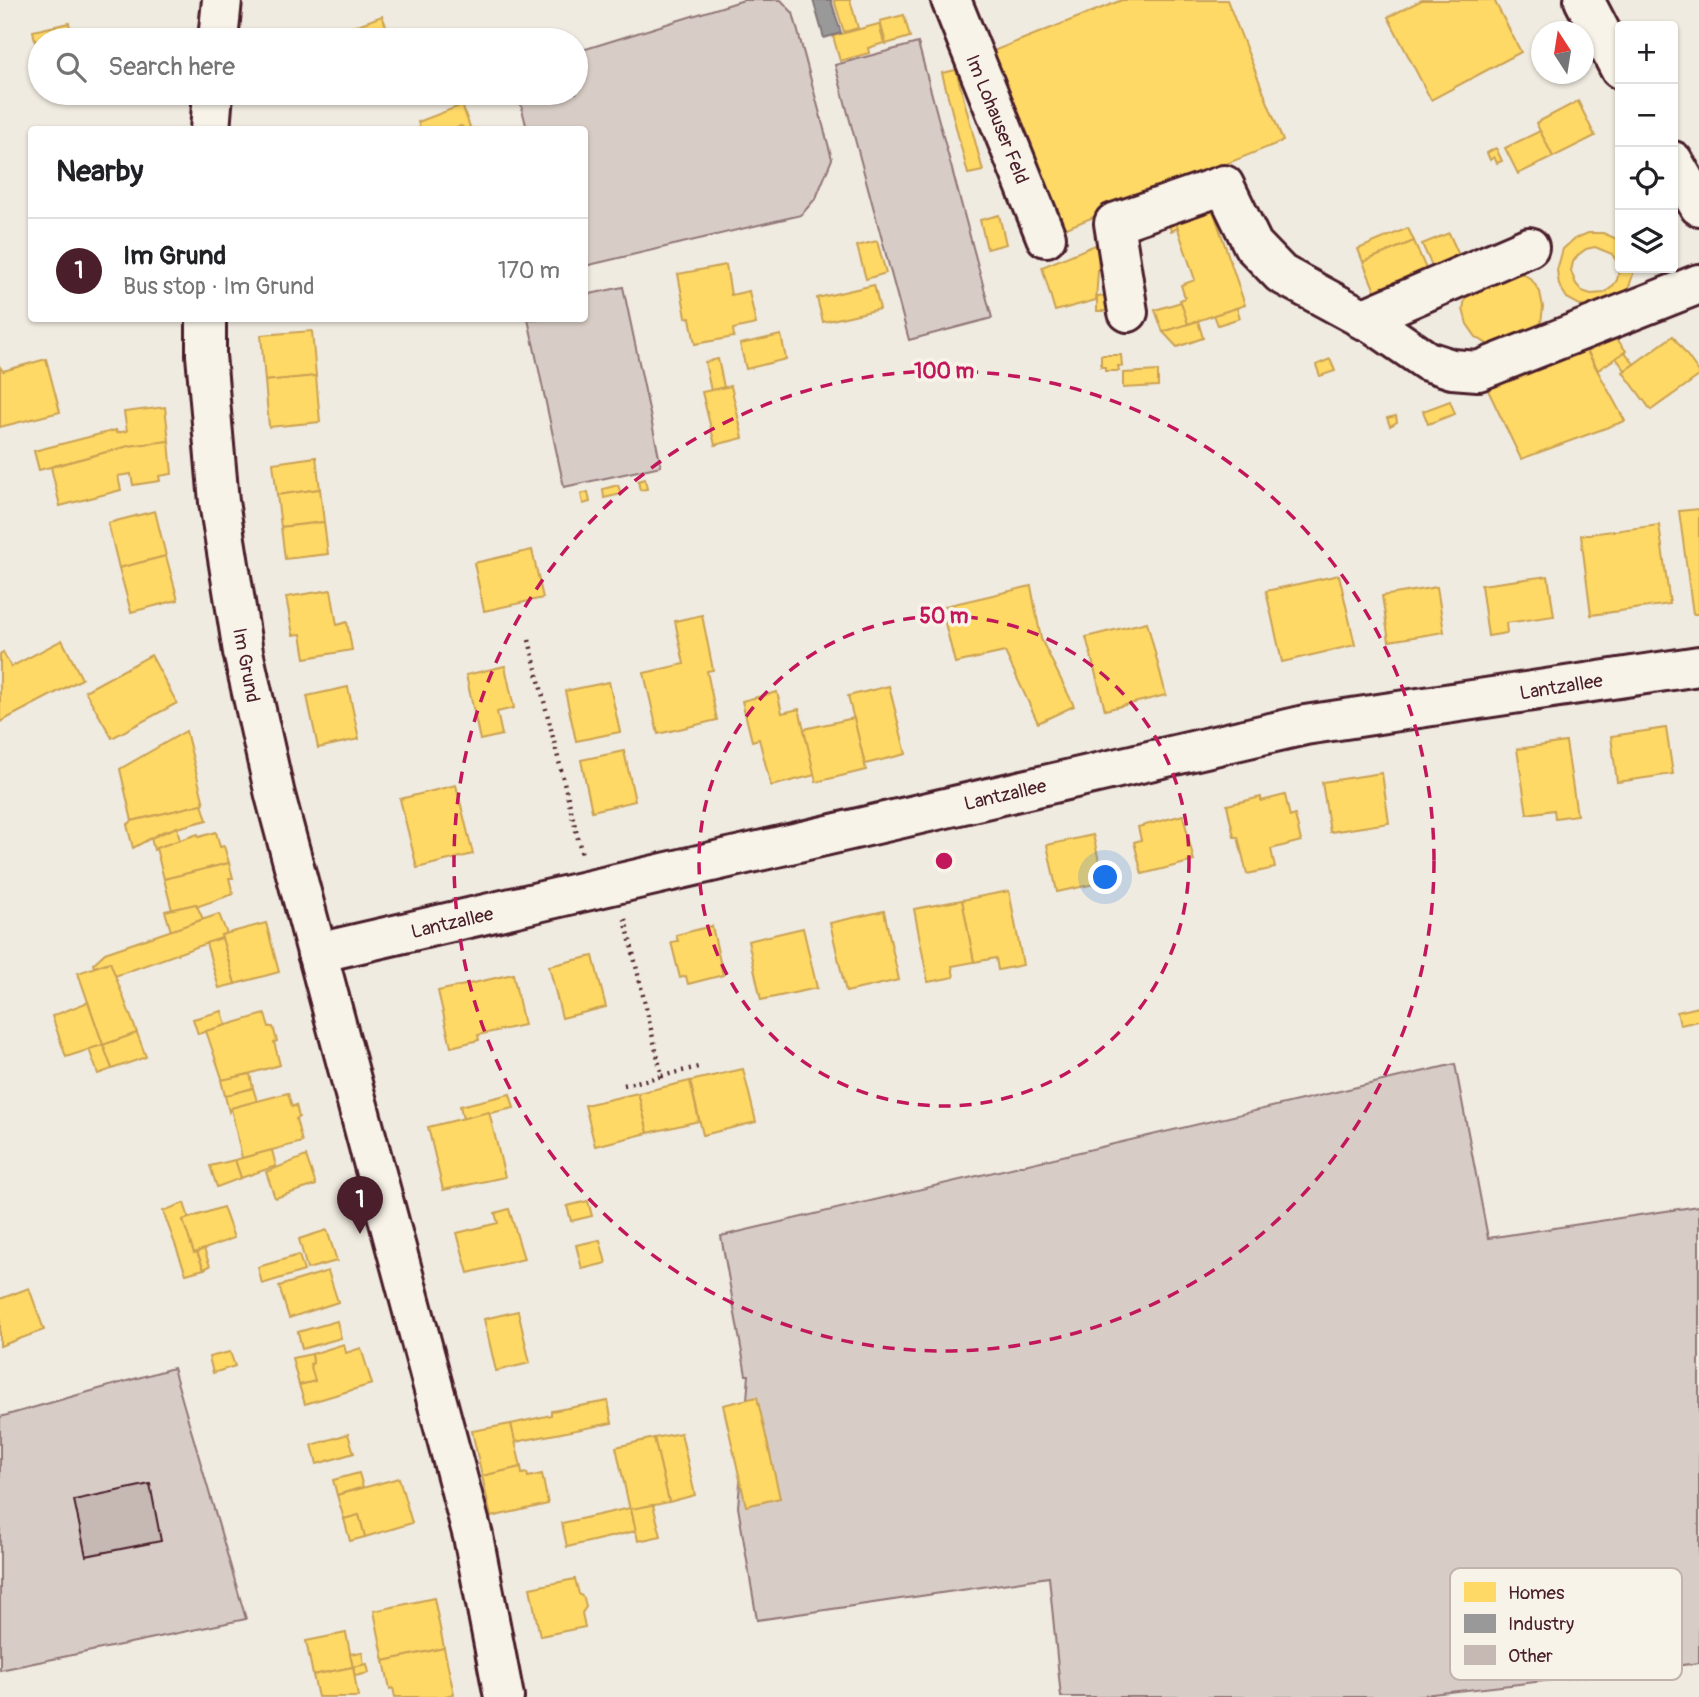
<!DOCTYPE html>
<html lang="en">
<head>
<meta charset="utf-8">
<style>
  body { margin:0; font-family:Pangolin,sans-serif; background:#f6f6f6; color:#202124 }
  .controls { position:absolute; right:21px; top:21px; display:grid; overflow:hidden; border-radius:7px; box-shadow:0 2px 5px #0004 }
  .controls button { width:63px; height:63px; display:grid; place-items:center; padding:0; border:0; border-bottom:2px solid #e0e0e0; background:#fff; color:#202124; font:35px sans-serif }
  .compass { position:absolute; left:1531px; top:21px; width:63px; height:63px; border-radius:50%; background:#fff; box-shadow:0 2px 5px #0004; rotate:348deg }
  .you { position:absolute; left:1106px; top:878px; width:24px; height:24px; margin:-18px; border:5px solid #fff; border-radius:50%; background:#1a73e8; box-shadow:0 0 0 10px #1a73e833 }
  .badge { display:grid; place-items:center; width:46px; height:46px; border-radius:50%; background:#4a1f2b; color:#fff; font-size:23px; font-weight:700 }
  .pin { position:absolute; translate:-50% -58px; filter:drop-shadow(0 2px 4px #0008) }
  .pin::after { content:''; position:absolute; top:37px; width:24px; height:21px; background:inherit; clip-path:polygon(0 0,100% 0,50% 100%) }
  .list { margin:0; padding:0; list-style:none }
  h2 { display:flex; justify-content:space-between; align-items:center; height:91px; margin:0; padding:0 28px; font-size:30px }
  h2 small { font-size:23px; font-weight:400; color:#757577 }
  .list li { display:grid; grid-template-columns:46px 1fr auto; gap:21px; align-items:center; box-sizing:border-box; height:105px; padding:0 28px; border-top:2px solid #e0e0e0 }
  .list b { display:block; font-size:26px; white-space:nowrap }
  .list p { margin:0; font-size:23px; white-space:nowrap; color:#757577 }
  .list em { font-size:23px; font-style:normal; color:#757577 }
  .icon { flex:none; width:38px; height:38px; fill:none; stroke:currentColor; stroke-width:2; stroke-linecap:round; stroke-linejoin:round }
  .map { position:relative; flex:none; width:1699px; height:1697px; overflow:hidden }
  .search { position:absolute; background:#fff; box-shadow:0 2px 5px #0004; left:28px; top:28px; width:560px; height:77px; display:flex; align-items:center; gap:18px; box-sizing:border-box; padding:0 24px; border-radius:38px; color:#757577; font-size:26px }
  .panel { position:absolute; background:#fff; box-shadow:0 2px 5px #0004; left:28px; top:126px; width:560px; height:196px; border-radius:7px }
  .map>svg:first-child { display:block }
</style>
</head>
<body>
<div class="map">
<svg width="1699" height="1697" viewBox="0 0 1699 1697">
  <rect width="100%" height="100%" fill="#f0ebe0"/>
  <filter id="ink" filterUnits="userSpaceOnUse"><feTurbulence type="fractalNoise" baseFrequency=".0143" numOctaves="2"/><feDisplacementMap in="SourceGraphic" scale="14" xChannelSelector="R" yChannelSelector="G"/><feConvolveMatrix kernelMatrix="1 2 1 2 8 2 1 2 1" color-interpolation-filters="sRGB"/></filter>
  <g filter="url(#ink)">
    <g fill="#d8cdc6" stroke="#917678" stroke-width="2">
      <path d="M744,0H781L793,13L832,159L816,198L801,215L585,266L584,130L527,129L518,93H576V52Z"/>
      <path d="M918,43L992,318L909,340L835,65Z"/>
      <path d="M623,287L661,466L564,487L528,319L584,318L585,295Z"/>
      <path d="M1455,1064L1488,1238L1699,1206V1663L1406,1697H1061L1049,1577L757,1620L738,1507L749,1375H746L721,1236Z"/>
      <path d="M173,1368L246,1619L0,1670V1417Z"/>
    </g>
    <g fill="#ffd966" stroke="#c9a154" stroke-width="2" fill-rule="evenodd">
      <path d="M834,0H850L858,28L844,32Z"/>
      <path d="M1122,0H1227L1283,141L1064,229L993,51Z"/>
      <path d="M1422,0H1494L1521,52L1431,100L1388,17Z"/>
      <path d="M904,15L910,37L886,44L880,21Z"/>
      <path d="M382,16L392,40H317Z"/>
      <path d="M69,23L72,40H40V64L33,31Z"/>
      <path d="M879,24L884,43L868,48L869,53L840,61L833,36Z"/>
      <path d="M956,70L983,171L968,174L942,73Z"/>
      <path d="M335,93H358L338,100Z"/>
      <path d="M1578,101L1595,136L1553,157L1536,123Z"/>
      <path d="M462,105L470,127L466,130L461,126L453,130H421L418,122Z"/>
      <path d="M1540,131L1553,157L1518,174L1505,148Z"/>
      <path d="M1496,148L1502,161L1497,163L1494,157L1490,160L1487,153Z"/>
      <path d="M1212,207L1245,305L1188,324L1180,300L1185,298L1181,285L1195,280L1175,220Z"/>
      <path d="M999,215L1006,244L987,249L980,220Z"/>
      <path d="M1175,220L1178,228L1171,231L1168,222Z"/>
      <path d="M1408,228L1414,241L1363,262L1358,249Z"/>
      <path d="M1449,233L1462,262L1435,273L1422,244Z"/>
      <path d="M1588,233H1603L1617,239L1620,242V268H1633L1634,271L1627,293L1587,309L1567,298L1559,285L1557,270L1563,249L1574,239ZM1595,247L1612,254L1617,262L1619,271L1617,280L1612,287L1604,293L1591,294L1582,291L1576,284L1571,271L1573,262L1578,255L1586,249Z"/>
      <path d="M877,241L886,273L866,279L857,246Z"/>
      <path d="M1414,241L1429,276L1399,288L1397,282L1375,291L1363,262Z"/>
      <path d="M1100,243L1096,300L1055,311L1042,267Z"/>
      <path d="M726,265L731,295L749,291L756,324L733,329L734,337L695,344L690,318L686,317L678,274Z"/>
      <path d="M1518,271L1531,279L1540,292L1543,307L1541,323L1537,330L1496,347L1489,345L1476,337L1467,324L1463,309L1466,294Z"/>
      <path d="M874,285L880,309L823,322L817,298Z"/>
      <rect x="1097" y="296" width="13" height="15"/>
      <path d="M1181,302L1188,324L1163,332L1155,310Z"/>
      <path d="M1237,308L1240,318L1218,325L1214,315Z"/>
      <path d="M1198,321L1203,338L1177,347L1163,332Z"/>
      <path d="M312,331L316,376L265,381L261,335Z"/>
      <path d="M781,335L786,359L746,369L740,344Z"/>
      <path d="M1614,335L1626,351L1598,370L1588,352Z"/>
      <path d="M1673,336L1699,372V376L1651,410L1623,372Z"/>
      <path d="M1584,346L1625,421L1521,459L1485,384Z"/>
      <path d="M1625,352L1634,364L1625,370L1616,358Z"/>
      <path d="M1101,355H1121L1122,366H1118L1119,371H1105V367H1101Z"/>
      <path d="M46,359L60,412L0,427V367L3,371Z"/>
      <path d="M718,359L724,387L711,391L705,362Z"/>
      <path d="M1330,359L1335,371L1320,376L1316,365Z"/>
      <path d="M1158,371V386L1123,388V373Z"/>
      <path d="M316,376L320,422L269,427L265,381Z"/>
      <path d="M731,386L743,438L715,445L702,392Z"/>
      <path d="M1450,401L1455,414L1428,424L1423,411Z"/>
      <path d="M165,407L169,441L129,446L39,470L34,451L116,430V433L127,431L124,412Z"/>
      <path d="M1396,416L1397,422L1390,426L1387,418Z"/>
      <path d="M169,441L172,474L159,476L160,481L133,485L131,474L118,476L121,490L60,506L51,467L129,446Z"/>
      <path d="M316,457L320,489L277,495L273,463Z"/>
      <path d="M645,479L647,489L640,490L638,481Z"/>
      <path d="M618,485L621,494L604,498L603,489Z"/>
      <path d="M320,489L324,522L281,527L277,495Z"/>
      <path d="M588,492L590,502L583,504L581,494Z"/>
      <path d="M1699,509V614H1693L1679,511Z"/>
      <path d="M155,511L166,556L119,568L108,523Z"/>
      <path d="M324,522L328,554L285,559L281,527Z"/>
      <path d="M1659,525L1670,604L1591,615L1581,535Z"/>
      <path d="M532,550L543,598L484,611L474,563Z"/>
      <path d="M166,556L178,600L131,612L119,568Z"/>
      <path d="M1339,575L1355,645L1282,662L1266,591Z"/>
      <path d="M1548,576L1554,616L1506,623L1507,633L1488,636L1481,585Z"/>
      <path d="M1031,586L1041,639L1074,706L1038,723L1005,652L955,663L941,607Z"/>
      <path d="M1437,587L1444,632L1389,641L1382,596Z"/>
      <path d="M331,590L337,625L347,622L352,650L305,658L301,634L293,635L286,597Z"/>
      <path d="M702,615L713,670L707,671L717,720L658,734L644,673L684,664L675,621Z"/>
      <path d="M1147,622L1166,695L1105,710L1086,637Z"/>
      <path d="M62,640L82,679L0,722V654L3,652L11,667Z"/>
      <path d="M151,655L177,703L112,738L85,691Z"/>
      <path d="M505,666L514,708L497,712L502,735L480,740L466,675Z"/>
      <path d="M609,682L620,732L576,741L565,691Z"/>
      <path d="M889,686L906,754L865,764L848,696Z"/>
      <path d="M348,687L359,739L318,748L307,696Z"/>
      <path d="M777,692L782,713L799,709L815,775L771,786L759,739L752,741L742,701Z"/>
      <path d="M854,718L866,770L816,782L804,729Z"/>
      <path d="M1666,728L1673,774L1617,782L1611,736Z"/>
      <path d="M186,731L204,804L132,821L120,769Z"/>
      <path d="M1566,742L1577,815L1555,818L1554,810L1527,814L1517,749Z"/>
      <path d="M624,751L635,801L592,811L581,760Z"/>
      <path d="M1382,773L1389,823L1330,832L1322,782Z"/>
      <path d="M456,785L473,854L417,868L400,799Z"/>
      <path d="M1285,795L1290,817L1295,815L1301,841L1271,849L1275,868L1247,874L1238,837H1234L1227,805L1261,797V801Z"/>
      <path d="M202,804L207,820L162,832L133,848L127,825L132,821Z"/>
      <path d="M1183,815L1194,861L1142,874L1134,842L1141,840L1138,827Z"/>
      <path d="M177,827L180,841L154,850L151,838Z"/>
      <path d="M216,832L220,847L224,846L229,863L164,879L156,848L198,834L199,837Z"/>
      <path d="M1093,835L1104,882L1057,892L1047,845Z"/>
      <path d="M229,863L233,878H229L233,894L199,906L196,904L172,910L164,879Z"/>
      <path d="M1009,891L1023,965L998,970L996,958L974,962L962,900Z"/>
      <path d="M962,900L974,962L952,966L954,977L928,982L914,909Z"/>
      <path d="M196,904L203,919L171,931L165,911Z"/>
      <path d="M884,911L899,980L846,992L830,923Z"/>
      <path d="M219,914L227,934L221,935L222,938L115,976L110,962L94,967L93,964L105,953Z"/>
      <path d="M266,923L279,972L235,984L221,935Z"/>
      <path d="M712,926L723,975L688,984L686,976L680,978L671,942L678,941L676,935Z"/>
      <path d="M803,928L817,988L761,1000L748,941Z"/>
      <path d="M222,938L235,984L219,988L206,943Z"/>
      <path d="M593,956L606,1007L562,1018L549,966Z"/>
      <path d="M110,962L137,1033L103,1045L78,973Z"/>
      <path d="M513,974L524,1025L478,1035L479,1040L451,1047L438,991Z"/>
      <path d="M88,1002L103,1045L66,1057L52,1016Z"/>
      <path d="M1699,1007V1021L1680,1025L1677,1012Z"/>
      <path d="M222,1011L226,1025L198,1034L193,1019Z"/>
      <path d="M265,1014L269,1027H273L277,1041L274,1042L280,1065L223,1081L206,1031Z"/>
      <path d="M137,1033L146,1057L112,1069L103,1045Z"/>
      <path d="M103,1045L112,1069L98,1074L89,1049Z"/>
      <path d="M743,1069L756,1122L703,1135L690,1081Z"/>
      <path d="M250,1074L253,1088L225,1096L221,1080Z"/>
      <path d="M690,1081L699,1121L648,1133L638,1093Z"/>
      <path d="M253,1088L257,1101L231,1108L229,1112L225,1096Z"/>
      <path d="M288,1093L292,1107L296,1105L299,1117L296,1119L302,1142L242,1158L231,1108Z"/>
      <path d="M638,1093L648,1133L595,1146L585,1105Z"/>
      <path d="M510,1094L514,1108L463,1119L460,1106Z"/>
      <path d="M489,1112L505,1177L443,1190L428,1127Z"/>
      <path d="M272,1150L276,1166L241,1178L235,1160Z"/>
      <path d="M306,1156L316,1185L275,1198L266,1172Z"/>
      <path d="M235,1160L241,1178L217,1187L210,1166Z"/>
      <path d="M588,1201L592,1216L571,1221L567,1206Z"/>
      <path d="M184,1203L189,1218L183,1220L194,1253L197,1252L204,1269L186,1274L163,1211Z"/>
      <path d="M223,1207L234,1238L194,1253L183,1220Z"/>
      <path d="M509,1209L524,1259L468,1273L457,1233L498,1223L495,1213Z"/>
      <path d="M327,1230L337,1261L307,1269L299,1239Z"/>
      <path d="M600,1240L606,1263L582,1269L576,1245Z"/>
      <path d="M204,1249L210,1266L204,1269L197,1252Z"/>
      <path d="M299,1255L304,1271L262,1284L258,1267Z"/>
      <path d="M328,1271L338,1302L289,1318L279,1286Z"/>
      <path d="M29,1288L44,1330L0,1346V1299Z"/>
      <path d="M518,1311L530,1363L496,1371L484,1319Z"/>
      <path d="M337,1321L341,1338L302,1349L298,1332Z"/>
      <path d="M344,1344L346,1353L361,1348L372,1384L305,1404L299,1385L315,1381L310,1364L313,1363L312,1354Z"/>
      <path d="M230,1352L235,1366L213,1373L209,1357Z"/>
      <path d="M312,1354L313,1363L310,1364L315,1381L299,1385L292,1358Z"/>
      <path d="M757,1397L780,1498L746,1506L723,1405Z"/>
      <path d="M608,1401L612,1423L515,1442L511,1424L551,1415V1411Z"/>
      <path d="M511,1424L521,1467L482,1476L472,1431Z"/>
      <path d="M681,1433L695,1495L669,1502L654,1438Z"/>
      <path d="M348,1434L354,1453L317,1464L312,1445Z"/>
      <path d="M654,1438L669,1502L630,1510L616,1447Z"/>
      <path d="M521,1467L522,1474L527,1473L528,1477L542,1474L548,1504L491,1517L482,1476Z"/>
      <path d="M359,1473L363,1487L337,1495L333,1480Z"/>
      <path d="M399,1478L412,1523L365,1537L359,1515L344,1519L337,1495Z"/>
      <path d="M653,1505L661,1536L638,1541L631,1509Z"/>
      <path d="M630,1508L636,1531L567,1547L562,1523Z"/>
      <path d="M359,1515L365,1537L350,1541L344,1519Z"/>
      <path d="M575,1579L579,1594L584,1598L586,1607L582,1613L585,1627L540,1636L530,1588Z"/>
      <path d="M434,1598L444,1648L384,1661L374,1611Z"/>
      <path d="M346,1633L353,1667L313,1675L306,1641Z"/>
      <path d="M444,1648L454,1694L441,1697H395L393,1688L390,1689L384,1661Z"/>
      <path d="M362,1652L364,1665L353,1667L350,1654Z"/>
      <path d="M367,1664L369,1673L355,1676L353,1667Z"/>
      <path d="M353,1667L358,1697H318L313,1675Z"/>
    </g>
    <path fill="#999" stroke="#817478" stroke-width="2" d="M813,0H831L841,33L824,38Z"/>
    <path fill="#c6b8b3" stroke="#4a1f2b" stroke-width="2" d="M150,1484L161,1541L86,1556L74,1500Z"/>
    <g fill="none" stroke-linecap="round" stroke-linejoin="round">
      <g stroke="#4a1f2b" stroke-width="44">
        <g id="minor">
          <path d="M951,0L1046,237"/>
          <path d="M1584,0L1620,69"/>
          <path d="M218,40L222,0"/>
          <path d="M210,130L213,93"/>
          <path d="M1673,161L1699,206"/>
          <path d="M1128,312L1114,223L1224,185L1253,245L1281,274L1375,325L1427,361L1452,369L1478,371L1699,284"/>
          <path d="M206,318V355L219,502L243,652L275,795L473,1536L504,1697"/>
          <path d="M1362,319L1529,247"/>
          <path d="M317,953L1305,725L1699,666"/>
        </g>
      </g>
      <g stroke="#4a1f2b" stroke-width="4.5" stroke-dasharray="2 5" stroke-linecap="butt">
        <path d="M529,640L582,855"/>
        <path d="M625,919L662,1076L698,1067"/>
        <path d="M624,1085L662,1076"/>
      </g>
      <use href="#minor" stroke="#f7f3e8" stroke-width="38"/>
    </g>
  </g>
  <g fill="none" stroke="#c2185b" stroke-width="3.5" stroke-dasharray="12 9">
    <circle cx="944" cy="861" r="245"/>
    <circle cx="944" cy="861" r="490"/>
  </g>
  <g text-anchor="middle" stroke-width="7" stroke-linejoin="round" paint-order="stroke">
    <g font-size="19" fill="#4a1f2b" stroke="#f7f3e8">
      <text transform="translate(998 119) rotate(68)" y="7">Im Lohauser Feld</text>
      <text transform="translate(247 665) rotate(79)" y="7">Im Grund</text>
      <text transform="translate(1561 686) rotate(-9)" y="7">Lantzallee</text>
      <text transform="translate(1005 794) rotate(-13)" y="7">Lantzallee</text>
      <text transform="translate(452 922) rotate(-13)" y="7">Lantzallee</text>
    </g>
  </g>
  <rect x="1450" y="1568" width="232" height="112" rx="10" fill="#f7f3e8" stroke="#c3b3af" stroke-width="2"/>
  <rect x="1464" y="1582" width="32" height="20" fill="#ffd966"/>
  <rect x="1464" y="1614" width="32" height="19" fill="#999"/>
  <rect x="1464" y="1645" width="32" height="20" fill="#c6b8b3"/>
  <g font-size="19" fill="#4a1f2b">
    <text x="1508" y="1599">Homes</text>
    <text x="1508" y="1630">Industry</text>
    <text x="1508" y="1662">Other</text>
  </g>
  <circle cx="944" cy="861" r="10" fill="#c2185b" stroke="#f7f3e8" stroke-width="3.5"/>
  <g font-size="21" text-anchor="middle" font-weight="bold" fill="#c2185b" stroke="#f7f3e8" stroke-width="7" stroke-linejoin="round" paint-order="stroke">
    <text x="944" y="378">100 m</text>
    <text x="944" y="623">50 m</text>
  </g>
</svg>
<div class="controls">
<button>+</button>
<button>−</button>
<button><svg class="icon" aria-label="locate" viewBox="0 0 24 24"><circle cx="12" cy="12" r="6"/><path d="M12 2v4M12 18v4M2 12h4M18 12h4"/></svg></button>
<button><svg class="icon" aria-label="layers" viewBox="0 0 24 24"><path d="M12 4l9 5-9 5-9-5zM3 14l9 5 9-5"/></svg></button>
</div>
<svg class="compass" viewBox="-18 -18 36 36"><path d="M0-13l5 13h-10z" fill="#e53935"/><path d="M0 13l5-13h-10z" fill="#757577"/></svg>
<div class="you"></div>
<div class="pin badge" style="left:360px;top:1234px">1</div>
<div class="search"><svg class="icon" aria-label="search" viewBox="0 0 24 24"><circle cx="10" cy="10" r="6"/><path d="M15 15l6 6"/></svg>Search here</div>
<section class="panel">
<h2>Nearby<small></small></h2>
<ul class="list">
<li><span class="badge">1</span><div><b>Im Grund</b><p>Bus stop · Im Grund</p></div><em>170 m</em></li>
</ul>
</section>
</div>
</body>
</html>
